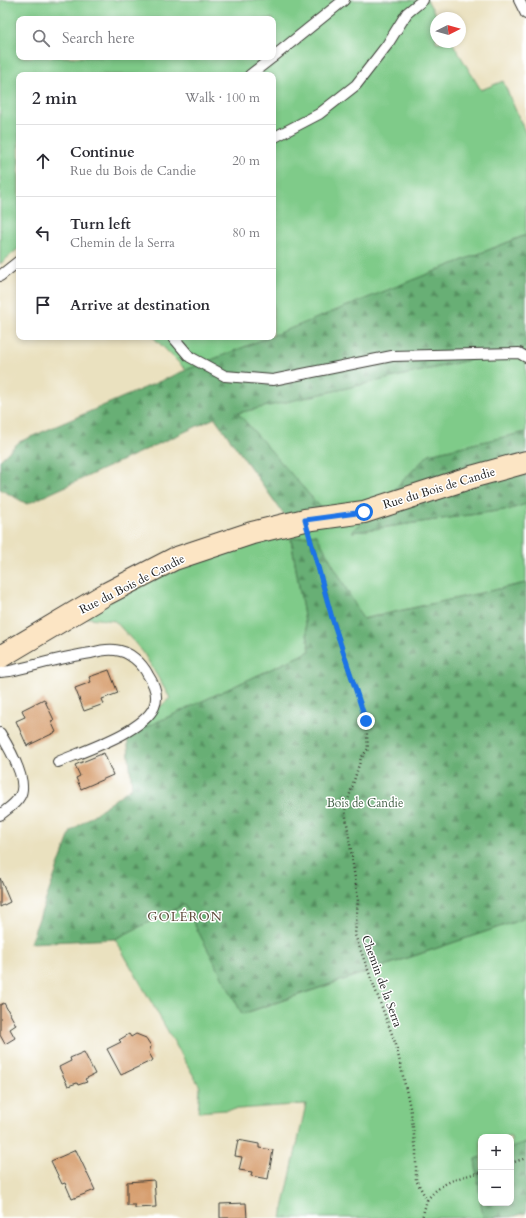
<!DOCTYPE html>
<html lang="en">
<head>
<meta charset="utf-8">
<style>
  body { margin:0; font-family:Cardo,serif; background:#f2f2f3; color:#2b2b33 }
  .controls { position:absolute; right:12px; bottom:12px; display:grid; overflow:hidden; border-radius:8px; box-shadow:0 2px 6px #0003 }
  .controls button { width:36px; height:36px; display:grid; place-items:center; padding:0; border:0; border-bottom:1px solid #e1e1e2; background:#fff; color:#2b2b33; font:20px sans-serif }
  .compass { position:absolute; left:430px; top:12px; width:36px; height:36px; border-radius:50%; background:#fff; box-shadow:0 2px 6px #0003; rotate:84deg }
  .stop { position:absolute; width:12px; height:12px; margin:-9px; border:3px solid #1a73e8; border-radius:50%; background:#fff }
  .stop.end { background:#1a73e8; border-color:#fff; box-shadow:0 1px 4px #0008 }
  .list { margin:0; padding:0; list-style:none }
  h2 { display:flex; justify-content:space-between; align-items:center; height:52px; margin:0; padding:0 16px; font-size:17px }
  h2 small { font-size:13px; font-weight:400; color:#7c7c81 }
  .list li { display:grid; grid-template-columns:26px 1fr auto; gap:12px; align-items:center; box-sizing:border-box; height:72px; padding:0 16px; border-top:1px solid #e1e1e2 }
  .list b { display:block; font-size:15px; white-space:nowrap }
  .list p { margin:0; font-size:13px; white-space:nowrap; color:#7c7c81 }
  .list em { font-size:13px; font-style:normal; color:#7c7c81 }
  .icon { flex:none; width:22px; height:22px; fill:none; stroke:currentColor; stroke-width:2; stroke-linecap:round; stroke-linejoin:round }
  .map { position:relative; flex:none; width:526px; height:1218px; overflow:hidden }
  .search { position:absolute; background:#fff; box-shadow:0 2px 6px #0003; left:16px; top:16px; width:260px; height:44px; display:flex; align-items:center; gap:10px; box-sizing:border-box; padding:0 14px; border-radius:8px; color:#7c7c81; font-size:15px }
  .panel { position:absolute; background:#fff; box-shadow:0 2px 6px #0003; left:16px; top:72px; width:260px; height:268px; border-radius:8px }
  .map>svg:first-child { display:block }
</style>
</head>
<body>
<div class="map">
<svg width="526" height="1218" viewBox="0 0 526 1218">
  <defs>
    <pattern id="forest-firs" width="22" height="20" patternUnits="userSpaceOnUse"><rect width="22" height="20" fill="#67af75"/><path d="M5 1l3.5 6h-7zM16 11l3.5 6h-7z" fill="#548e5f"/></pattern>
  </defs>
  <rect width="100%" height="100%" fill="#fff"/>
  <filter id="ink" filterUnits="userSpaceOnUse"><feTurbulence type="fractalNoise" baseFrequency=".025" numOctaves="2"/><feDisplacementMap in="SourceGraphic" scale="8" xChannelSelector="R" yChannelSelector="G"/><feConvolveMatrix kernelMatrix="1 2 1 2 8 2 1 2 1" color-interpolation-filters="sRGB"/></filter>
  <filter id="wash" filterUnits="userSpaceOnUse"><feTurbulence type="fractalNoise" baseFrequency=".012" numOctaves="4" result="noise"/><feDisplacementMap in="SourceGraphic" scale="16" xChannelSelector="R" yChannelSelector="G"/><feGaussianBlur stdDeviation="0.9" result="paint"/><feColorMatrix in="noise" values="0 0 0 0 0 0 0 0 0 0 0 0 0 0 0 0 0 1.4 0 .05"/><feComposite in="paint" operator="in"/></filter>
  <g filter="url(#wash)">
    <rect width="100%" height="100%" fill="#eae1bf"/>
    <g fill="#7fcb89" stroke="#4e7452" fill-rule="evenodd">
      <path d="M0,0H427L438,18H436V42H452L481,90L503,81L526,134V235L273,336V75H19V248L0,264ZM19,19H273V57H19Z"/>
      <path d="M153,337H270L186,370Z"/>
      <path d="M526,347V432L429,454L353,532L511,509L526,504V583L362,619L316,534L291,540L310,651L127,736L170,698L143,652L115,621L55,614L321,508L237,413Z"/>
      <path d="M184,905L243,1014L526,918V1143L511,1148V1137H481V1157L475,1159L483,1218H281L306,1104L198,1112L200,1087L115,939Z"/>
    </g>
    <g fill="url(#forest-firs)" stroke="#426648">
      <path d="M526,235V347L238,413L321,508L285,516L215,418L27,504L0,489V460L19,442L186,370Z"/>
      <path d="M526,432V504L511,509L352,532L429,454Z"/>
      <path d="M316,534L363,619L526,583V918L242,1014L184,905L115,939L30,943L71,831L132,787L127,736L310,651L291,539Z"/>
      <path d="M526,1143V1213L512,1217L483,1218L481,1203H511V1148Z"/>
      <path d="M481,1157V1203L475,1159Z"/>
    </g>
    <g id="blocks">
      <g fill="#d59b6b">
        <path d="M109,670L118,693L102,699L104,704L84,711L75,688L91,682L89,677Z"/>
        <path d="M44,699L54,720L51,721L56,732L27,746L16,721L25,717L22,710Z"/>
        <path d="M104,753L113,775L81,789L76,778L80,776L75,765Z"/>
        <path d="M0,878L10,902L0,907Z"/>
        <path d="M4,1003L16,1025L10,1029L15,1038L5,1044L0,1035V1005Z"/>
        <path d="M129,1034L131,1037L136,1034L146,1038L151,1046L149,1053L153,1060L121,1075L107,1049L121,1042L119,1040Z"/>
        <path d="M84,1052L95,1074L85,1079L87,1082L78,1085L77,1083L68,1086L59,1067L71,1061L70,1058Z"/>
        <path d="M238,1140L259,1144V1148L273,1150L268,1179L251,1176L252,1172L239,1170L242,1157L235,1156Z"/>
        <path d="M76,1150L95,1190L72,1199L65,1183L62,1184L51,1161Z"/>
        <path d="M154,1180L156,1207L135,1208V1205H127V1182Z"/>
        <path d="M246,1203L247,1218H220V1204Z"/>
      </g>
    </g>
  </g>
  <g filter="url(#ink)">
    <use href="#blocks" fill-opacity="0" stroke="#3b3a34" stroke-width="1"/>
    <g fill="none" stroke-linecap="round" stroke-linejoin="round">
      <g stroke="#3b3a34" stroke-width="12">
        <g id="lane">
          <path d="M519,0L526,14"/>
          <path d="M273,57L344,0"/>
          <path d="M250,75L273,57"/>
          <path d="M273,138L319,114L356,85L387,45L407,13L423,0"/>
          <path d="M0,276L19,261"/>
          <path d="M173,337L190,357L225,376L273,380L392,356L519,353L526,357"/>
          <path d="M0,672L10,671C37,665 63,657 91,653C98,651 107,649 115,650C129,651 142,663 148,675C154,684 159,696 154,707C143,732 83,751 58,762"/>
          <path d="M0,733C8,746 29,781 20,796C16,804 6,810 0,815"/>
        </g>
      </g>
      <g stroke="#3b3a34" stroke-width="24">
        <path id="secondary" d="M0,657L106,594L174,559L252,533L305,520L364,512L475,476L526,462"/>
      </g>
      <g stroke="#3b3a34" stroke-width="2.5" stroke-dasharray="1 3" stroke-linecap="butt">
        <path d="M310,538L332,618L366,721L368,749L361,758L345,810L358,899L355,935L396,1045L411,1112L416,1151V1180L427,1200L422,1218"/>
        <path d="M511,1163L526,1158"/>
        <path d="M427,1200C442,1181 458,1178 481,1172"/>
      </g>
      <use href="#lane" stroke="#fff" stroke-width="10"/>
      <use href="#secondary" stroke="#fce5c4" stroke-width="22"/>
    </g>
  </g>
  <g fill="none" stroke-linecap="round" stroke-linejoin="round" filter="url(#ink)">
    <path stroke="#1a73e8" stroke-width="5" d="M364,512L305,520L332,618L366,721"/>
  </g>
  <g text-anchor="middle" stroke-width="3" stroke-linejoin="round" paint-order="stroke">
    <g font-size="12" fill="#1c1c1c" stroke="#fff">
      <text transform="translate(439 488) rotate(-17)" y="4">Rue du Bois de Candie</text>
      <text transform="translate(132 584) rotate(-27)" y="4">Rue du Bois de Candie</text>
      <text transform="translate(382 981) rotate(70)" y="4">Chemin de la Serra</text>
    </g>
    <g font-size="12" fill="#446248" stroke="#fff">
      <text x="365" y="807">Bois de Candie</text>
    </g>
    <g font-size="13" letter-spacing="1" fill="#5d4838" stroke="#fff">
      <text x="185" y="921">GOLÉRON</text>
    </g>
  </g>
</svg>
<div class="controls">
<button>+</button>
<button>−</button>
</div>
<svg class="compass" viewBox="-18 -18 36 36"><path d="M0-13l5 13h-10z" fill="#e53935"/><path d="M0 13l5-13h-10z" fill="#7c7c81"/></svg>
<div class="stop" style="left:364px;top:512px"></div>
<div class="stop end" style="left:366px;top:721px"></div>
<div class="search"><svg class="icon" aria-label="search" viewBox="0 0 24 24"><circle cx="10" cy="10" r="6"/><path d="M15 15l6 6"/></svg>Search here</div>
<section class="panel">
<h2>2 min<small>Walk · 100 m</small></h2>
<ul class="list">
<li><svg class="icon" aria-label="ahead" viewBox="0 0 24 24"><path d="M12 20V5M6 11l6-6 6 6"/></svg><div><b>Continue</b><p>Rue du Bois de Candie</p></div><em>20 m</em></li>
<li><svg class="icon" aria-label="left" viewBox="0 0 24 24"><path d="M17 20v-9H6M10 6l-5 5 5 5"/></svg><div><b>Turn left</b><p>Chemin de la Serra</p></div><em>80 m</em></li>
<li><svg class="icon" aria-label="arrive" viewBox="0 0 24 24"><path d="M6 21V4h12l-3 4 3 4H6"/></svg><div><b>Arrive at destination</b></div></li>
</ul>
</section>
</div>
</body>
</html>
